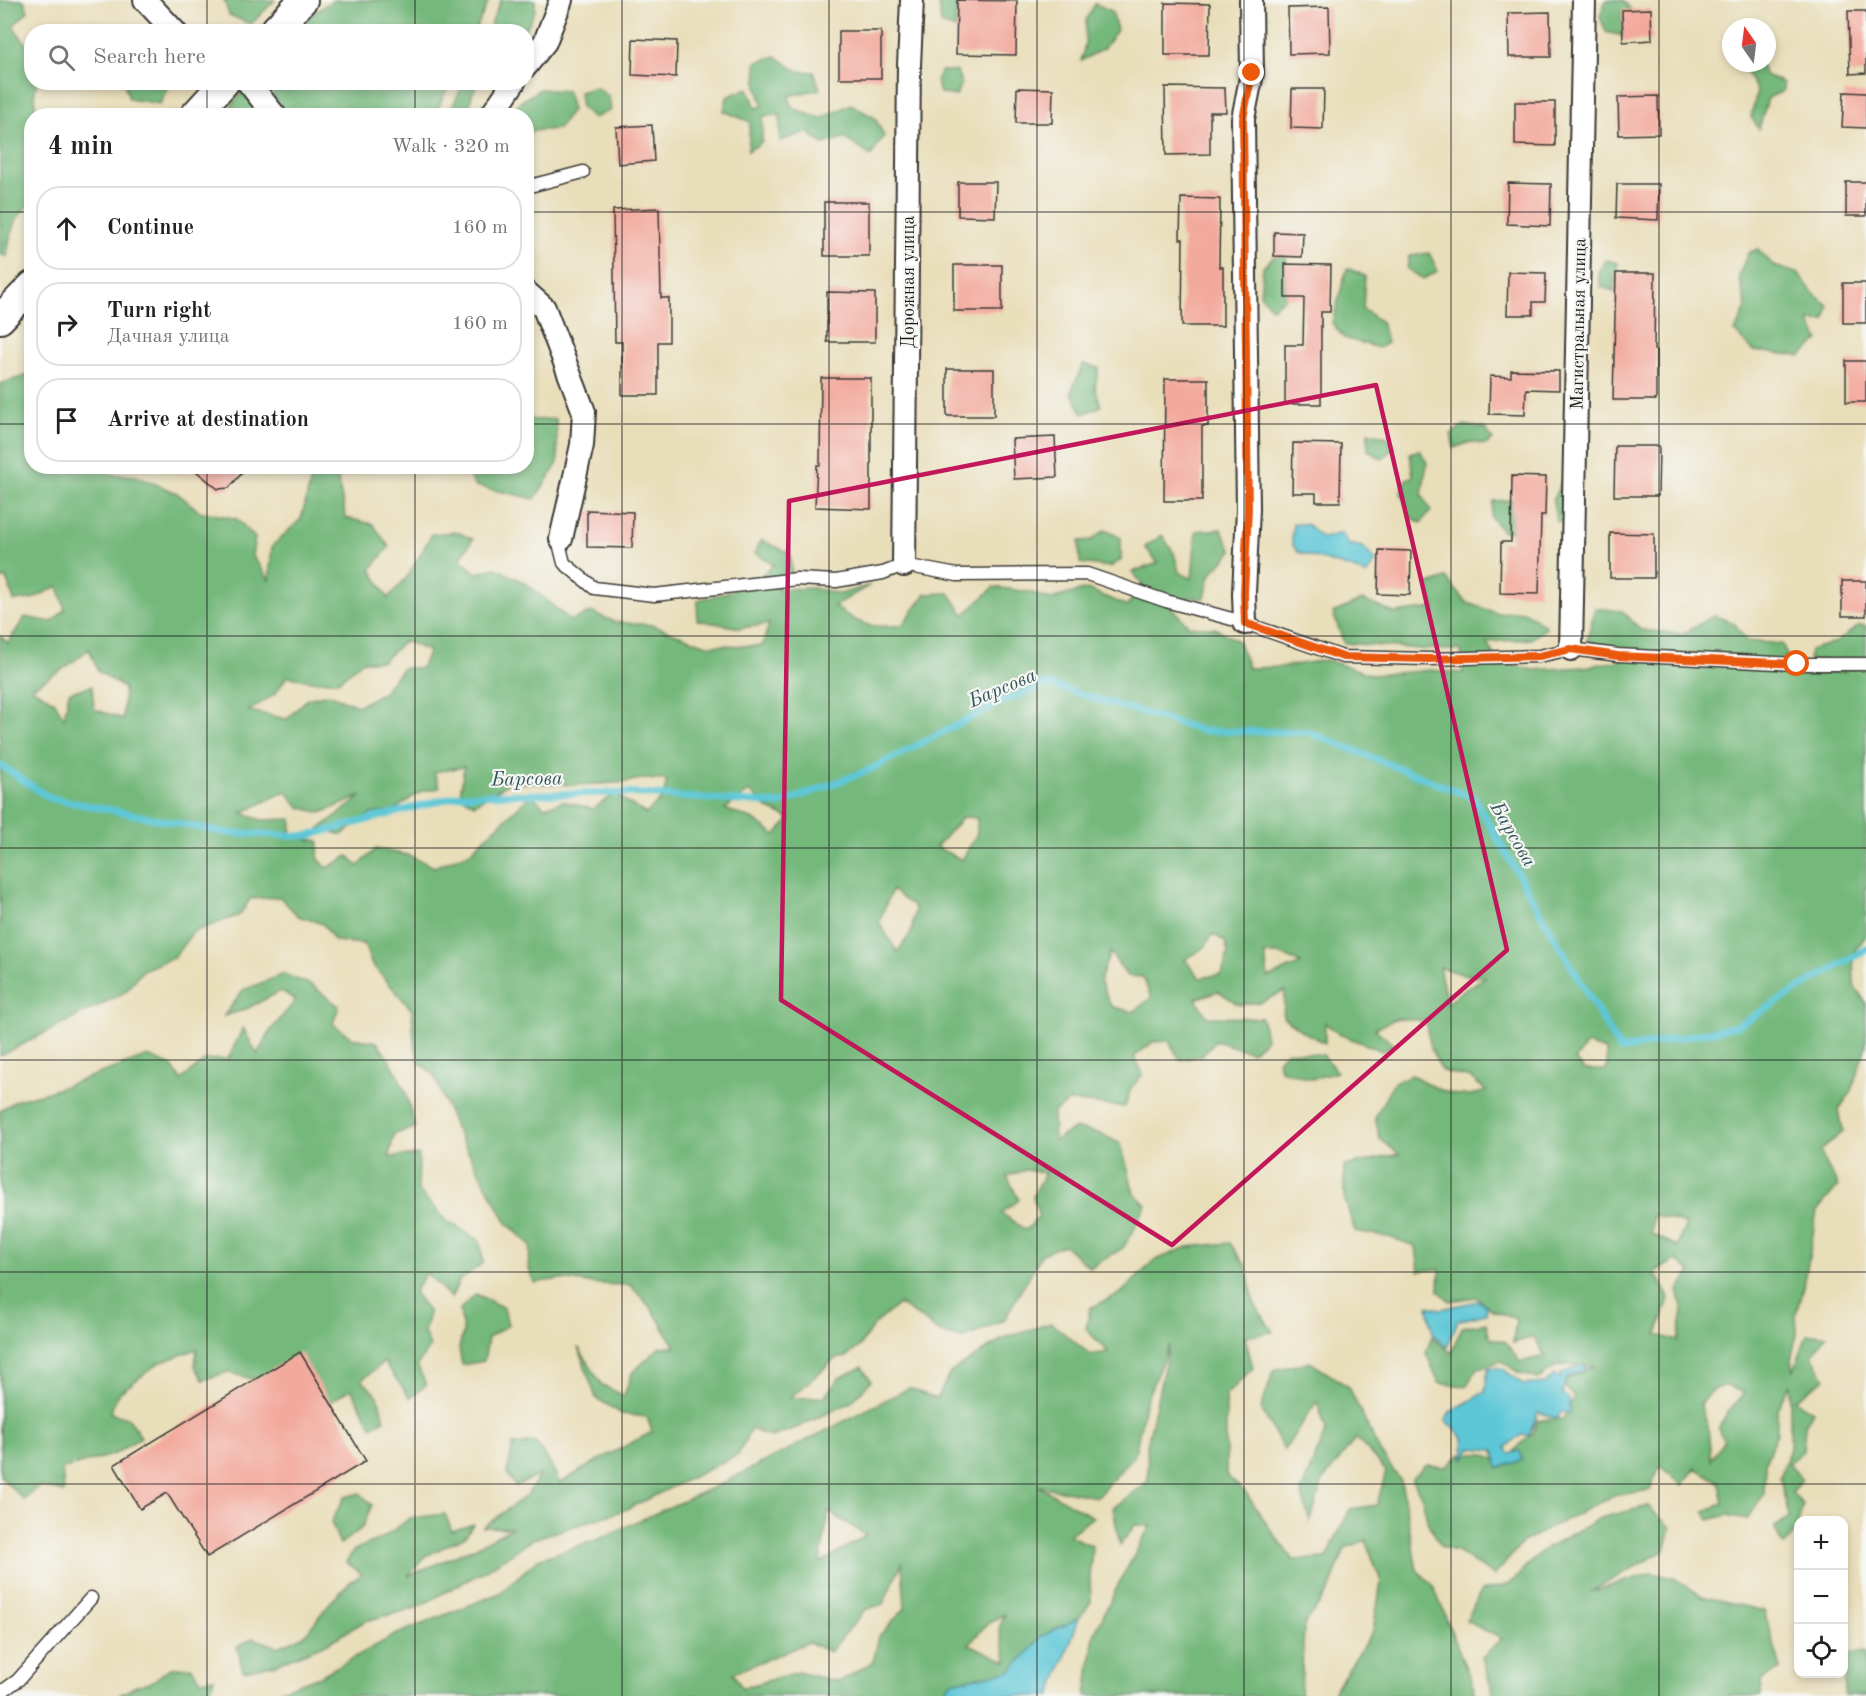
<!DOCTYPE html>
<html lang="en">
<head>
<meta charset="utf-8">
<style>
  body { margin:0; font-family:"Old Standard TT",serif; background:#f2f2f2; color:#202124 }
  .controls { position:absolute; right:18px; bottom:18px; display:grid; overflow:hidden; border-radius:12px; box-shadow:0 3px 9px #0003 }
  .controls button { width:54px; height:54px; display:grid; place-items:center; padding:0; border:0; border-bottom:2px solid #e0e0e0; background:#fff; color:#202124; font:30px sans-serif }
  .compass { position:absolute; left:1722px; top:18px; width:54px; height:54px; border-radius:50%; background:#fff; box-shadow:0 3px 9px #0003; rotate:346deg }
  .stop { position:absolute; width:18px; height:18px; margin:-14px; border:4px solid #ea580c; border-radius:50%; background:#fff }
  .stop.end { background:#ea580c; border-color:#fff; box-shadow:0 2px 6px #0008 }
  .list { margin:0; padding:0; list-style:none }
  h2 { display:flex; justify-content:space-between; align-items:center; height:78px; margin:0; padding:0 24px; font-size:26px }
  h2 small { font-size:20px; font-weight:400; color:#757577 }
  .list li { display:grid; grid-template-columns:39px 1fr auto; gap:18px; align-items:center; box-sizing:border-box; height:84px; margin:0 12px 12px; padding:0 12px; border:2px solid #e0e0e0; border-radius:24px }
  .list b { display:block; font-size:22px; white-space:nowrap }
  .list p { margin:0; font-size:20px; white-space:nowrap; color:#757577 }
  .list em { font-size:20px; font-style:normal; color:#757577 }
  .icon { flex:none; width:33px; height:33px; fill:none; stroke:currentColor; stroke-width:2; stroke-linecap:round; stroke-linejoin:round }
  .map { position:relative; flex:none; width:1866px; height:1696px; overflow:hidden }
  .search { position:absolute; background:#fff; box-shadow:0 3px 9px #0003; left:24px; top:24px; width:510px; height:66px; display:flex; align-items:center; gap:15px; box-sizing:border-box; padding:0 21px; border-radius:24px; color:#757577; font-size:22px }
  .panel { position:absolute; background:#fff; box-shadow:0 3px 9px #0003; left:24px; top:108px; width:510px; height:366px; border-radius:24px }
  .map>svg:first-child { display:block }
</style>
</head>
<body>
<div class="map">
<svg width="1866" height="1696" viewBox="0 0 1866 1696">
  <rect width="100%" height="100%" fill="#f6f6f2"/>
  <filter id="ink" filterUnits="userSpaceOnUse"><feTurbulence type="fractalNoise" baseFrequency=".0167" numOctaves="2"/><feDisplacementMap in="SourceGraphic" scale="12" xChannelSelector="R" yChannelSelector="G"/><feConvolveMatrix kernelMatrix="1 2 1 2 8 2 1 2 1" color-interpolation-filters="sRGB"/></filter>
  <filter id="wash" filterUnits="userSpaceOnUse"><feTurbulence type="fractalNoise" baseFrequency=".008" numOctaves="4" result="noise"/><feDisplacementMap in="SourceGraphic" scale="24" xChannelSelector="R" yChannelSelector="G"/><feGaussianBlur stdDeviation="1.35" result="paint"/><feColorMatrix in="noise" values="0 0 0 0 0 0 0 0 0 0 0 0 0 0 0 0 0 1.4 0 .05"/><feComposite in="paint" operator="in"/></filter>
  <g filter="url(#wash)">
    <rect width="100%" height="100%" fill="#e9deba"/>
    <g fill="#74b87b" stroke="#486a4c" stroke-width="1.5" fill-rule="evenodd">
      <path d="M0,0H24L28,11L13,26L26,44L31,48L32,82L37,83L35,90V114L38,115L32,116L31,202C13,220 10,232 7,256L0,255Z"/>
      <path d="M224,0H275L251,24L229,15Z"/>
      <path d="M333,0H489L475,31H299L310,16Z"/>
      <path d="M501,0H535V11L525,31H488Z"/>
      <path d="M939,0H957L956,29L941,24Z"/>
      <path d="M1606,0H1623L1631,10L1622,11L1623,36L1606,32L1600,17Z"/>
      <path d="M1095,4L1112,11L1117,30L1104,48L1081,61L1085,44L1086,20Z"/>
      <path d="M776,56L797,71L814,72L820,89L789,96L792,108L821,119L851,104L875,118L884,136L871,156L844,138L823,144L807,132L780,141V115L763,116L762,142L748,151L750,122L724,111L727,97L748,88L756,108L763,106L757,88L756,62Z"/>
      <path d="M1745,63H1760L1765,75L1783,83V91L1768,98L1759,129L1751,117L1757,91L1745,70Z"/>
      <path d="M941,71H957L961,83L956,96L940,93L936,80Z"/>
      <path d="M124,83H163L168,86L160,104L129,99Z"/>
      <path d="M269,83H450L434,116L281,115Z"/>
      <path d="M464,83H478L472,94L468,115H448Z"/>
      <path d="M596,87L609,97L611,110L594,118L581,108L579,92Z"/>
      <path d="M540,89L567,91L572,110L558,129L530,131L527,141L526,116L510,115L520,102Z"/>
      <path d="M241,92L273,115L225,116Z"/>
      <path d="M1758,249L1774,266L1799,274L1813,293L1829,306L1825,321H1809L1819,340L1801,356L1753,351L1735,332L1746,306L1739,275L1748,253Z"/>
      <path d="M1429,253L1438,271L1423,279L1407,269L1409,256Z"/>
      <path d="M1274,256H1287L1285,264V298L1272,308L1260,295L1263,267Z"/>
      <path d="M1606,260L1618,263L1616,273L1614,291L1601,287L1598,272Z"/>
      <path d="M1347,268L1365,276L1363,309L1381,322L1387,343L1379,348L1344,338L1332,323Z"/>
      <path d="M1083,364L1099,368L1095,387L1101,406L1083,414L1071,392Z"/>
      <path d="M31,374L32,466L105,467L108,474L136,476L177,493L199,511L237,519L255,538L252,555L269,580L272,546L301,519L311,480L337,476L346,518L373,524L389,547L371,569L388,598L408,576L432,534L457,532L473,539L460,559L476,573L496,568L527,584L571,621L591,612L615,622L652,625L707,645L762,646L769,624L740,628L697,620L698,600C729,593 749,587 774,565L755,553L761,540L790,553L792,572L777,589L814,588L840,594L870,585L834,606C859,625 871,629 902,625L926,594L949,593L964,615L994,587L1029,592L1051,599L1087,589L1127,606L1142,584L1132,572L1158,563L1145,547L1162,535L1174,553L1179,572L1192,579L1196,531L1221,529L1232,551L1210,575L1205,598H1162L1189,626L1215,628L1239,642L1248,668L1280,667L1327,660L1373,675L1430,670L1463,673L1461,650L1421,649L1344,643L1333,613L1362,600L1394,613L1435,608L1427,585L1446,578L1467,603L1497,613L1524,611L1547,627L1531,639L1487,642L1496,659L1532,670L1584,667L1624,660L1587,640L1595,608L1622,611L1641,630L1683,634L1715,615L1735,624L1746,641L1782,644L1788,657L1754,667L1796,674L1846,672L1809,659L1810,650L1836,642L1860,625L1866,626V936L1853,953L1854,985L1866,1003V1046L1851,1093L1839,1109L1843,1131L1820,1152L1838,1186L1817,1211L1805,1280L1796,1314L1797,1334L1791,1360L1794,1370L1807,1335H1827L1812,1356L1825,1378L1795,1400L1813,1411L1805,1426L1803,1451L1788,1463L1802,1479L1792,1493L1803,1505L1796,1531L1784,1546L1774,1528L1789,1517L1780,1478L1790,1448V1384L1777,1409V1433L1765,1463L1764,1494L1748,1519L1727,1515L1709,1520L1704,1511L1723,1504L1719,1482L1696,1468L1682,1485L1660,1466L1650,1490L1612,1496L1523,1542L1494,1576L1457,1551L1441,1547L1427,1519L1422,1498L1412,1478L1427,1465L1445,1467L1461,1454H1485L1505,1464L1520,1444L1533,1433L1537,1420L1563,1419L1574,1398L1562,1382L1595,1366L1558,1365L1539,1379L1519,1373L1502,1361L1478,1368L1466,1386L1439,1383L1426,1353L1432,1336L1451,1353L1462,1327L1486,1323L1490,1338L1506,1342L1520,1362L1545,1356L1534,1337L1513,1343L1516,1319L1492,1310L1476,1297L1450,1301L1439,1291L1440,1269L1419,1271L1416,1246L1388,1237L1355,1231L1344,1198V1166L1399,1154L1380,1139L1375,1117L1394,1082L1412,1075C1439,1090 1456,1102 1486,1091L1471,1078L1442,1071L1430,1047L1426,1021L1397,1018L1375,1029L1394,1045L1382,1051L1339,1034L1325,1023V1043L1302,1031L1283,1017L1285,991L1262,1002L1239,1005L1218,991L1196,999L1207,1017L1262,1018L1266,1039L1252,1052L1215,1041L1202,1056L1180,1060L1169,1041L1153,1042L1134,1057L1143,1074L1131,1088L1125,1107L1070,1101L1053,1113L1054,1141L1075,1128L1101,1134L1121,1144L1134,1193L1146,1205L1133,1232L1123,1248L1090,1268L1064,1245L1042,1254L1004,1320L962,1339L938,1332L921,1318L899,1304L873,1326L860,1346L846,1357L835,1359L790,1398L824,1397L839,1378L862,1367L871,1381L852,1402L796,1428L771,1437L751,1429L738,1455L625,1510L533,1539L488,1569L416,1608L365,1621L326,1644L276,1664L243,1671L237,1647L253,1638L278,1647L304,1636L328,1605L350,1582L362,1574L346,1562L354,1550L384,1537L410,1518L445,1514L452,1531L473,1524L466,1536L426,1556L408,1576L474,1548L512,1528L483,1527L527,1495L540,1475L515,1486L507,1473L513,1445L535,1442L550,1463L560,1483L597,1461L652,1432L647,1417L622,1414L596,1398L578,1347L602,1385L624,1396L632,1373L660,1347H675L652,1309L630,1285L595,1284L560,1279L534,1283L528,1266L531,1246L507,1223L456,1130L434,1075L419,1062L414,1042L412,1010L371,963L364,944L335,941L323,924L298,916L280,897L250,899L240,915L193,932L174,957L143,970L125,992L0,1056V636L8,643L25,617L52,622L65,609L58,586L32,599L14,601L6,578L0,580V384ZM404,641L429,651L421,668H403L382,693L358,706L328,694L307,699L287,719L249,711L276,693L287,676L310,681H338L363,661H383ZM89,649L98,671L124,688L123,719L94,709L92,686L69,692L64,718L54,701L31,688L69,665ZM464,767L460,795L474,804L511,782L574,785L619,783L642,779L667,780L663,797L646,814L614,794L593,809L563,801L545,807L531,795L469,853L434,867L408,855L376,849L358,866L348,856L327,868L318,858L319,841L291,837L292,819L261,820L242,813L286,791L299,807L321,813L362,796L319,829L342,835L371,814L392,811L422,791L440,788L434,772ZM750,791L768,809L790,819L775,835L754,820L725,809ZM963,817L977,818V833L962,860L936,847ZM892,890L915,908L911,933L897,952L879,922ZM1212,934L1225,941L1228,953L1222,974L1200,978L1185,960L1206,946ZM1110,952L1127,976L1143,977L1151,998L1133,1012L1111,1006L1100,981ZM1265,954H1279L1301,963L1268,978ZM1439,967L1461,974L1485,977L1458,994L1447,1004ZM1587,1044L1606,1050L1607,1070H1585L1575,1060ZM1026,1170L1045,1173L1033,1196L1039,1217L1026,1230L1001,1213L1019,1200L1007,1176ZM1653,1215L1686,1224L1677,1246L1651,1234ZM1676,1260L1691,1272L1678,1290L1683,1311L1678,1341L1657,1335L1669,1298L1655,1272ZM1724,1385L1745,1393L1727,1413L1718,1429L1724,1440L1711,1460L1708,1426L1700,1404L1713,1390Z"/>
      <path d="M527,402L531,420L556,419L558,463L535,499L476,486L464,470V467L526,466Z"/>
      <path d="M1464,425L1486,429L1493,440L1485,445L1471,442L1454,448L1451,434Z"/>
      <path d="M1368,432L1387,437L1395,448L1382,459L1368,450Z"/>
      <path d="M1420,450L1427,463L1422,495L1431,511L1421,523L1410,517L1401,492L1406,479L1413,477L1410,453Z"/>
      <path d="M1561,482L1571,494L1569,524L1556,521L1553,500Z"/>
      <path d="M1512,500L1522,531L1503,532L1491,517L1493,501Z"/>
      <path d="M1105,530L1121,538V560L1110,567L1080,563L1079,541L1092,540Z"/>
      <path d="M284,974L311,985L339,1006L333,1024L352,1038L377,1042L395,1069L406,1093L415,1128L394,1134L389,1157L419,1155L418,1190L447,1221L480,1241L483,1263L459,1281L451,1298L426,1273L414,1292L429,1313L424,1332L430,1347L417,1365L426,1385L410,1398L384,1362L362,1380L378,1396L384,1420L372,1427L351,1389L330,1402L228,1372L203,1380L195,1366L197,1349L159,1363L118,1394L110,1413L128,1418L141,1437L115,1454L62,1469L64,1492L39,1486L24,1500L0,1476V1110L17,1100L48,1092L148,1056L172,1066L181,1080L205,1060L228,1059L243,1028L257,1054L271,1030L296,1000L281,991L244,1010L224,1016L243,990Z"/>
      <path d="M1288,1051L1323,1055L1337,1072L1312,1079L1280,1070L1278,1059Z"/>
      <path d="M1230,1243L1246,1266L1254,1303L1273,1332L1245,1337L1253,1368L1226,1395V1475L1246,1493L1270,1529L1293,1560L1326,1558L1350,1509L1377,1505L1386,1471L1356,1438L1323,1481L1310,1521L1301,1492L1326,1430L1317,1401L1284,1450L1261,1409L1274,1370L1310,1362L1349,1387L1380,1452L1401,1481L1417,1570L1433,1585L1477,1696H1334V1691L1373,1631L1381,1582L1366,1540L1345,1548L1329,1591L1304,1625L1301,1696H1086L1094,1634L1119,1583L1150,1526L1135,1525L1120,1545L1113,1508L1148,1481L1147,1445L1169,1345L1145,1403L1135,1455L1097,1497L1038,1486L1093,1517L1069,1535L1092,1546L1090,1578L1091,1602L1079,1618L1042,1636L1012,1671L951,1682L939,1696H264L320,1676L397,1634L500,1593L538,1559L594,1541L723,1483L909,1388L937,1399L950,1373L1004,1338L1051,1323L1091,1355L1108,1352L1086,1329L1090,1308L1121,1293L1154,1261L1187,1247ZM829,1512L866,1535L821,1563L820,1562ZM902,1564L905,1608L879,1636L873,1662L839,1682L798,1672L742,1688L733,1673L809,1642L830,1652L865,1610L883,1604ZM1005,1614L999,1628L1007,1662L969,1644L987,1624Z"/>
      <path d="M476,1294L504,1308L508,1325L488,1338L484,1361L462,1365L459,1348L463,1332L460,1309Z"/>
      <path d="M360,1493L372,1505L362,1528L340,1544L331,1522L345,1497Z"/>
      <path d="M1648,1506L1671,1528L1665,1550L1590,1592L1652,1573L1674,1578L1702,1596L1764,1611L1781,1669L1761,1681V1696H1494L1482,1657L1502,1639L1466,1621L1481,1591L1510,1584L1540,1552L1600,1518Z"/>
      <path d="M1866,1652V1696H1844L1848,1654Z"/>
      <path d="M191,1667L201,1680L214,1678L209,1696H118L136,1686L153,1681L170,1668Z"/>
    </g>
    <g fill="#5dc7d7" stroke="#3c727a" stroke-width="1.5">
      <path d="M1293,523L1308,525L1322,538L1342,533L1348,544L1363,547L1376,561L1366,575L1354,569L1298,552L1292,544Z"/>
      <path d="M1478,1301L1486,1305V1314L1458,1321L1447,1347L1433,1334L1428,1306L1441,1309Z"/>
      <path d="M1583,1365L1587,1369L1566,1378L1562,1393L1569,1399L1570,1413L1561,1412L1557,1419L1538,1412L1529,1436L1523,1434L1506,1447L1509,1453L1520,1451L1522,1460L1498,1468L1494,1450L1470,1448L1464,1459L1463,1437L1446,1420L1450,1412L1485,1392L1488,1367L1502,1368L1524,1385L1545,1383L1555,1375L1560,1378L1562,1373Z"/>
      <path d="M1079,1618L1051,1696H939L951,1682L1011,1671L1042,1636Z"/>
    </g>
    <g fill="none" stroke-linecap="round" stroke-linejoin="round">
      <path stroke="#5dc7d7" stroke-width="7" d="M0,765L50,798L227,833L307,836L461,795L627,793L780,804L869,770L1003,701L1047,684L1204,731L1308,732L1474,798L1620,1050L1737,1026L1866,949"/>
    </g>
    <g id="blocks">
      <g fill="#f3aa9e">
        <path d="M957,0L1017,1L1016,55L956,54Z"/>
        <path d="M1165,3L1210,4L1209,55H1165Z"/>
        <path d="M1329,7L1330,53L1289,54L1288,8Z"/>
        <path d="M1651,9L1652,40L1623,42L1622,10Z"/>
        <path d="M1848,11H1866V73L1850,74Z"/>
        <path d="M1550,12L1551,57H1509L1508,13Z"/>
        <rect x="839" y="31" width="42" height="47"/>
        <path d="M633,39L677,41L676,77L632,75Z"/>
        <path d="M1165,87L1225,88L1226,112H1210V154L1166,155Z"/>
        <path d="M1017,88L1053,89L1052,123H1016Z"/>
        <path d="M1292,89H1324L1323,129L1291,128Z"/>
        <path d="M1844,92L1866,93V128L1842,127Z"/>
        <path d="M1658,96L1659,134L1619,135L1618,97Z"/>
        <path d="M1515,102H1555V146L1515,145Z"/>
        <path d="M652,125L654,161L618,164L616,127Z"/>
        <path d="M958,182H996L995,217L958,216Z"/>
        <rect x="1846" y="182" width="20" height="34"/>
        <path d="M1508,183L1551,184L1550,226L1507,224Z"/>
        <path d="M1617,184H1659L1658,220L1616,218Z"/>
        <path d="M1181,198L1220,199L1219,267H1223V326H1182L1183,239H1180Z"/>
        <rect x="824" y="202" width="45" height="54"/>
        <path d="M659,208L661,298H669V342H658V395H622V342H615L613,210Z"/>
        <path d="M1274,232L1303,233L1302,257L1274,256Z"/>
        <path d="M1285,264L1331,265L1330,312H1321V404H1285V345H1303L1304,298H1285Z"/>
        <rect x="954" y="265" width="48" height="46"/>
        <path d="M1508,272L1546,273L1545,302H1533V315H1507Z"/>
        <path d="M1616,273H1655L1654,350H1656V400H1613Z"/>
        <rect x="1843" y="283" width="23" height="40"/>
        <path d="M827,292L875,293V342H827Z"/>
        <rect x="1846" y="361" width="20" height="41"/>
        <rect x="947" y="369" width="47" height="47"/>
        <path d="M1511,370L1559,371V390L1526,389L1525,415L1489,414L1490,376L1511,377Z"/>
        <path d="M821,378H871V509L815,507L817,465H820Z"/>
        <path d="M1165,379H1208V426H1202V501H1164Z"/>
        <path d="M1055,437L1057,477L1014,479L1012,439Z"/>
        <path d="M1293,443L1341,444L1340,502H1316V493H1292Z"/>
        <path d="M1615,446H1659L1658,496H1614Z"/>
        <path d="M190,466H248L229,488L218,489Z"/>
        <path d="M1512,476L1546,477L1545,515H1541L1539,594L1500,593L1501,542H1511Z"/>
        <path d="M587,510L633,512L632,548L587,547Z"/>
        <path d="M1610,533L1654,534V578H1610Z"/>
        <path d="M1379,550L1411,551L1410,595L1378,594Z"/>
        <rect x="1842" y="581" width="24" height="35"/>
        <path d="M300,1352L366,1461L207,1557L167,1493L140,1509L114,1465Z"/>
      </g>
    </g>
  </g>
  <g filter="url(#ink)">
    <use href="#blocks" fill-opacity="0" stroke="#3b3934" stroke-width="1.5"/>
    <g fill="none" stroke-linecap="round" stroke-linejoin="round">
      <g stroke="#3b3934" stroke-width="15">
        <g id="service">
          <path d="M526,187L583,172"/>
          <path d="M561,539L560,547L564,563L594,588L654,595L797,579L836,581L883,573L904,565L957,575L1087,574L1166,601L1239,621L1343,657L1428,659L1539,656L1571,649L1618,655L1796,664H1866"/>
          <path d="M0,1693L18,1680L91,1598"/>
        </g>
      </g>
      <g stroke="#3b3934" stroke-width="26">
        <g id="minor">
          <path d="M145,0L175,32"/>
          <path d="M526,66L545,42L561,0"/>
          <path d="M248,82L275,116"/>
          <path d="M491,116L514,82"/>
          <path d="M526,292L544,308L584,412L582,445L561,539"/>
          <path d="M904,565L909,65L912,0"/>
          <path d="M1245,623L1244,593L1248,509L1243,119L1252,73L1251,0"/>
          <path d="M1571,649L1584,0"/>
        </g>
      </g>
      <g stroke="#3b3934" stroke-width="32">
        <g id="tertiary">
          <path d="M273,32L303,0"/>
          <path d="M194,116L225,82"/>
          <path d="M0,319L32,286"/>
        </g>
      </g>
      <use href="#service" stroke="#fff" stroke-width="12"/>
      <use href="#minor" stroke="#fff" stroke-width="22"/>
      <use href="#tertiary" stroke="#fff" stroke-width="28"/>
    </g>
  </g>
  <g fill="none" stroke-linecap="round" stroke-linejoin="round" filter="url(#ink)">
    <path stroke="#ea580c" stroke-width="8" d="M1252,73L1243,119L1248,509L1244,593L1245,623L1343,657L1428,659L1539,656L1571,649L1618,656L1797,664"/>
  </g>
  <path fill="none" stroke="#c2185b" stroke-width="4.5" stroke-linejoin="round" d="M1376,385L1507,950L1172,1245L781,1000L789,501Z"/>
  <path fill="none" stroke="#1c1c1c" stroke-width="1.5" stroke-opacity="0.55" d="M207,0V32M415,0V32M622,0V1696M829,0V1696M1037,0V1696M1244,0V1696M1451,0V1696M1659,0V1696M207,82V116M415,82V116M0,212H32M526,212H1866M0,424H32M526,424H1866M207,466V1696M415,466V1696M0,636H1866M0,848H1866M0,1060H1866M0,1272H1866M0,1484H1866"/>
  <g text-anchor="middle" stroke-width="4.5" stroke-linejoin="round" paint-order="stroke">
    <g font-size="18" fill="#1c1c1c" stroke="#f6f6f2">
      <text transform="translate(908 282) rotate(-90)" y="6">Дорожная улица</text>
      <text transform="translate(1578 324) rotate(-89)" y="6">Магистральная улица</text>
    </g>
    <g font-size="20" font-style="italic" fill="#33585d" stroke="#f6f6f2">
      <text transform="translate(1002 687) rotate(-23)" y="7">Барсова</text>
      <text transform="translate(527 778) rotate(-1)" y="7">Барсова</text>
      <text transform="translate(1514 834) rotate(60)" y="7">Барсова</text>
    </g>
  </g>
</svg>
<div class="controls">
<button>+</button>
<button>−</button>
<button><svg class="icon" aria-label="locate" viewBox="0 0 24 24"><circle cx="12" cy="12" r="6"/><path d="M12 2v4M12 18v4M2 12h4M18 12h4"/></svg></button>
</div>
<svg class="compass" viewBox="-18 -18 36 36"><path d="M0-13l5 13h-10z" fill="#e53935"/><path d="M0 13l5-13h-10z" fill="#757577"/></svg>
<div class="stop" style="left:1797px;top:664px"></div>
<div class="stop end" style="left:1252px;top:73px"></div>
<div class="search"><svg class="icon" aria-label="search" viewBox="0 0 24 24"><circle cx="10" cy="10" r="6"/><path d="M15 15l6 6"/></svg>Search here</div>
<section class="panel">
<h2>4 min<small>Walk · 320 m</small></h2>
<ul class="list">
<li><svg class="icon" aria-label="ahead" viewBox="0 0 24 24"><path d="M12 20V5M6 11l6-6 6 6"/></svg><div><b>Continue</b></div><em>160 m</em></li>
<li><svg class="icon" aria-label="right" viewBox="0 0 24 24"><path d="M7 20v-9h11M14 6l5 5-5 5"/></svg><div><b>Turn right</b><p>Дачная улица</p></div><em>160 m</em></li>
<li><svg class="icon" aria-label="arrive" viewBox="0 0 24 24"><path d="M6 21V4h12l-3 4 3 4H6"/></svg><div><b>Arrive at destination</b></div></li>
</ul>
</section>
</div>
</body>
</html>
